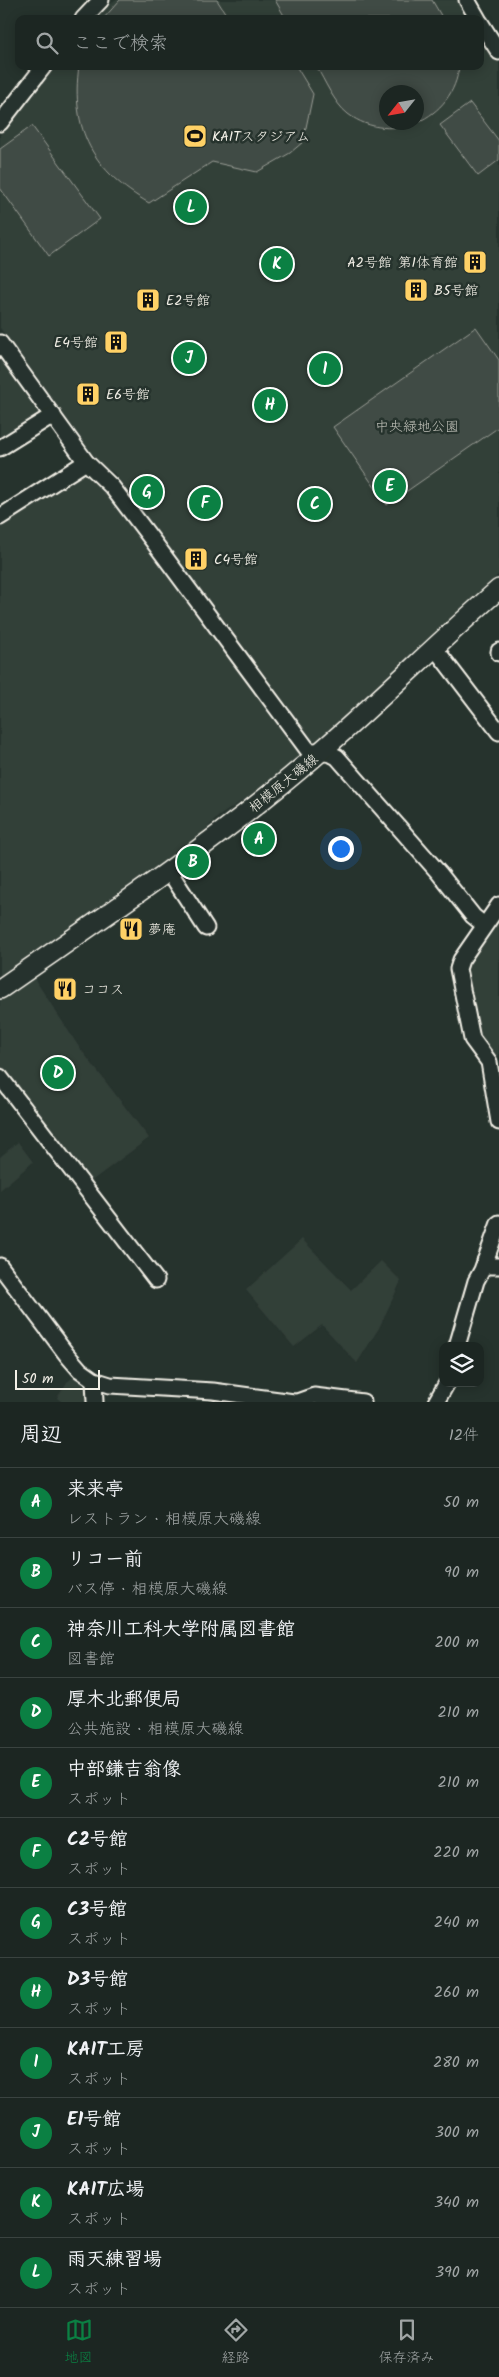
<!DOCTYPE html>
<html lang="ja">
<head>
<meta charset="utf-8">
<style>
  body { margin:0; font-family:Kalam,"Klee One",sans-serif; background:#29322f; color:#f1f3f6 }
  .controls { position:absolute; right:15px; bottom:15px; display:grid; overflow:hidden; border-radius:10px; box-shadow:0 2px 12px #0003 }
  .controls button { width:45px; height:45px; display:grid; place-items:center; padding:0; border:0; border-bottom:1px solid #3a4340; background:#1c2622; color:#f1f3f6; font:25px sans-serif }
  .compass { position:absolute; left:379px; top:85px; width:45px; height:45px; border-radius:50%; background:#1c2622; box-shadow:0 2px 12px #0003; rotate:239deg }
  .scale { position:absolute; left:15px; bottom:12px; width:85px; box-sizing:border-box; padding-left:5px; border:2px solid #f4f1e8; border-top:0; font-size:14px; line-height:18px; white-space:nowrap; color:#f4f1e8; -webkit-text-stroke:4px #26332d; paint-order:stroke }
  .you { position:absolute; left:340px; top:848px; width:18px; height:18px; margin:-12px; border:4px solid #fff; border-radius:50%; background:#1a73e8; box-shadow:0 0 0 8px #1a73e833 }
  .badge { display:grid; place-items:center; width:32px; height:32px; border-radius:50%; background:#0b8043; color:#fff; font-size:16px; font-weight:700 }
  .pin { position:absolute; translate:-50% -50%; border:2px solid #fff; box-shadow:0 1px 5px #0006 }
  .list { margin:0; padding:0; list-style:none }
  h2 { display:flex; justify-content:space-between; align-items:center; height:65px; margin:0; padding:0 20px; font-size:21px }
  h2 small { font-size:16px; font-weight:400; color:#a0a5a5 }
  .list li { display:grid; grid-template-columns:32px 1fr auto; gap:15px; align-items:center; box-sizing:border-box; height:70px; padding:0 20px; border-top:1px solid #3a4340 }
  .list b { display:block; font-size:19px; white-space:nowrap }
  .list p { margin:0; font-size:16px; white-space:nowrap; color:#a0a5a5 }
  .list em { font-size:16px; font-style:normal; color:#a0a5a5 }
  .icon { flex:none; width:28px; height:28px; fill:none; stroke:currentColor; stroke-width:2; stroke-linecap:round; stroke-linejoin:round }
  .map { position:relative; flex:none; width:499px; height:1402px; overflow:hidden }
  .search { position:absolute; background:#1c2622; box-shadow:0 2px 12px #0003; left:15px; right:15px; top:15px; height:55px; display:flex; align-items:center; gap:12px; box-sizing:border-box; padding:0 18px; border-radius:10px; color:#a0a5a5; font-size:19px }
  .sheet { height:905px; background:#1c2622 }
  nav { display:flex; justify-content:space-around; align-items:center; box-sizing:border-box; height:70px; border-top:1px solid #3a4340; background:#1c2622; font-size:14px; color:#a0a5a5 }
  nav a { display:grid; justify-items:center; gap:2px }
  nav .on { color:#0b8043 }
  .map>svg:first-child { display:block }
</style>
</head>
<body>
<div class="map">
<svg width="499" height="1402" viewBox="0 0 499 1402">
  <rect width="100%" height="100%" fill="#26332d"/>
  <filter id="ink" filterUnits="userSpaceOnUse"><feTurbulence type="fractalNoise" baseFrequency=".02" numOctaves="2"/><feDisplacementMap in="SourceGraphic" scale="10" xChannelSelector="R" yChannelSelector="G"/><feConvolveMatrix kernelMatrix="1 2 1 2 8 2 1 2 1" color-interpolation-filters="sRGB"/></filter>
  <g filter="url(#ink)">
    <g fill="#333f39" fill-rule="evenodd">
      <path d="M115,0H461L472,19H95Z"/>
      <path d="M480,31L499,62V574L312,747L114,473L94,460L0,328V135L54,66H480ZM386,92H416V122H386Z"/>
      <path d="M0,351L43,410L41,418L0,443Z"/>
      <path d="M85,468L151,544L302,751V757L277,778L219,816L193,842L0,977V521Z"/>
      <path d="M499,909V1095L497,1078L499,1057L480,1041L465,976L470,956Z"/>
      <path d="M34,978L79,1047L149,1138L86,1185L0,1073V1000Z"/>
      <path d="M18,1142L33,1162L0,1190V1157Z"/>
      <path d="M302,1239L351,1290L381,1261L401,1281L379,1328L357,1363L322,1325L294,1347L246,1290Z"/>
      <path d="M75,1376L90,1394L91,1402H62L57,1398L67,1382Z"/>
    </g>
    <g fill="#414b45" stroke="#9a9e96" fill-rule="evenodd">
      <path d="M120,0H217L229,19H103Z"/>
      <path d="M275,0H432L443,19H286Z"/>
      <path d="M79,66H296L313,94L303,142L290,153L257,172L212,162L149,203C94,172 70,130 79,66Z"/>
      <path d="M316,66H459C454,119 391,146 348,114C334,103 325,81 316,66ZM386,92H416V122H386Z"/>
      <path d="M470,103L499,141V160L478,176L440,125Z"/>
      <path d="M32,126L100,219L49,256L0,188V149Z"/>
      <path d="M476,327L499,360V427L387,505L333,427Z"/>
    </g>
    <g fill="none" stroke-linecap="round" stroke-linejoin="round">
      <g stroke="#f4f1e8" stroke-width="19">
        <g id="minor">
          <path d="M467,0L478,19"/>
          <path d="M83,19L101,0"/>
          <path d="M480,22L499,52"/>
          <path d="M0,123L44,66"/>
          <path d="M0,343L86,462L112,487L153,541L308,750L331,754L337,757L439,873L473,916L484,925"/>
          <path d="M0,448L53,415"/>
          <path d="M0,517L86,462"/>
          <path d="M434,647L499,732"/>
          <path d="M499,651V653"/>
          <path d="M169,871L206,928"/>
          <path d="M499,905L461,960L458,969L472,1039L489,1062L499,1122"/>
          <path d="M0,1077L156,1280"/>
          <path d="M485,1261L490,1266H499"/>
          <path d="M0,1266L67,1355L80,1370L94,1380L110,1385L213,1391L294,1402"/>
          <path d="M457,1346L476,1281L482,1270L499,1223"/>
          <path d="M94,1380L95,1402"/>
          <path d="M297,1402L314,1396L363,1402"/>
          <path d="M436,1402L447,1383"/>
        </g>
      </g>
      <g stroke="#f4f1e8" stroke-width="22">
        <path id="major" d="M0,989C93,924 188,861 276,789C354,726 424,655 499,589"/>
      </g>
      <use href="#minor" stroke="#26332d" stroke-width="15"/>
      <use href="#major" stroke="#26332d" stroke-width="19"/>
    </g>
  </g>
  <defs>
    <g id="stadium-square" transform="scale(1.25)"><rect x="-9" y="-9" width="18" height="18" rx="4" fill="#ffd166" stroke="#26332d"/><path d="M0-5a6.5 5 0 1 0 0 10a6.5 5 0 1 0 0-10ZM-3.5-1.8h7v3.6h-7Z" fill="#111"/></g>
    <g id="building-square" transform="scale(1.25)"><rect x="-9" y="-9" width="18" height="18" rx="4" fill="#ffd166" stroke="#26332d"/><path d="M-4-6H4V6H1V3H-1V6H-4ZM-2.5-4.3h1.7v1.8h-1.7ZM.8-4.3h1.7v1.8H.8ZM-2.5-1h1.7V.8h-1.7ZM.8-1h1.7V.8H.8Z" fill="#111"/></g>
    <g id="restaurant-square" transform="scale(1.25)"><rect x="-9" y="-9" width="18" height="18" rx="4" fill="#ffd166" stroke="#26332d"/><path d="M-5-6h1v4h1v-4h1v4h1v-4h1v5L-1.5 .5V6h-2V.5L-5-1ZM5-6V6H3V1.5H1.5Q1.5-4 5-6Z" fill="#111"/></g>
  </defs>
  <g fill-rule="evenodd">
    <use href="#stadium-square" x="195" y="136"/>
    <use href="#building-square" x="475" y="262"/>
    <use href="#building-square" x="416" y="290"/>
    <use href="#building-square" x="148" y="300"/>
    <use href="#building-square" x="116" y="342"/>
    <use href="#building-square" x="88" y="394"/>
    <use href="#building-square" x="196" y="559"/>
    <use href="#restaurant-square" x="131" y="929"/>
    <use href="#restaurant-square" x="65" y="989"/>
  </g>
  <g text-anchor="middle" stroke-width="5" stroke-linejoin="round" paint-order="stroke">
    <g font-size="14" fill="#f4f1e8" stroke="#26332d" text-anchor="start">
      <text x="212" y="141">KAITスタジアム</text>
      <text x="458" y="267" text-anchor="end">A2号館 第1体育館</text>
      <text x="434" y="295">B5号館</text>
      <text x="166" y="305">E2号館</text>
      <text x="98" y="347" text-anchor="end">E4号館</text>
      <text x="106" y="399">E6号館</text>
      <text x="214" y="564">C4号館</text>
      <text x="148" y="934">夢庵</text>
      <text x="82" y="994">ココス</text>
    </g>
    <g font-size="14" fill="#bebfb7" stroke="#26332d">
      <text x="417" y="431">中央緑地公園</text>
    </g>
    <g font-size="14" fill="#f4f1e8" stroke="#26332d">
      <text transform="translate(283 783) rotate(-39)" y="5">相模原大磯線</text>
    </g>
  </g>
</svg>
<div class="controls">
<button><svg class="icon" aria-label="layers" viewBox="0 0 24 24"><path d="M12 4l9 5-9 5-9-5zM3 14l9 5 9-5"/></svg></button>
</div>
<svg class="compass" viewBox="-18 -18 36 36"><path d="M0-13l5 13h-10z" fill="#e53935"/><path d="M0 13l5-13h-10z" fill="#a0a5a5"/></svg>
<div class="scale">50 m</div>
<div class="you"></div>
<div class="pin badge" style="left:259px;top:839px">A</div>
<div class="pin badge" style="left:193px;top:862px">B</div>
<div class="pin badge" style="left:315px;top:504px">C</div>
<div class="pin badge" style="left:58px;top:1073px">D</div>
<div class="pin badge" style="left:390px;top:486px">E</div>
<div class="pin badge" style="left:205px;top:503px">F</div>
<div class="pin badge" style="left:147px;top:492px">G</div>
<div class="pin badge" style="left:270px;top:405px">H</div>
<div class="pin badge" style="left:325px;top:369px">I</div>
<div class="pin badge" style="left:189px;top:358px">J</div>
<div class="pin badge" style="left:277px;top:264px">K</div>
<div class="pin badge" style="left:191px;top:207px">L</div>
<div class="search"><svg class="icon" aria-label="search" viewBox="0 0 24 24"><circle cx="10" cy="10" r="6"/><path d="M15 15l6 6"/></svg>ここで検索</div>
</div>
<section class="sheet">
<h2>周辺<small>12件</small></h2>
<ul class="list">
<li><span class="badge">A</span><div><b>来来亭</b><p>レストラン · 相模原大磯線</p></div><em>50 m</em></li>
<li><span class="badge">B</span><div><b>リコー前</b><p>バス停 · 相模原大磯線</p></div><em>90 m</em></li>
<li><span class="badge">C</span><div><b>神奈川工科大学附属図書館</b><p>図書館</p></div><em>200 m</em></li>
<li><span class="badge">D</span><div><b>厚木北郵便局</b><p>公共施設 · 相模原大磯線</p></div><em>210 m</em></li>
<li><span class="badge">E</span><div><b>中部鎌吉翁像</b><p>スポット</p></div><em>210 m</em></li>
<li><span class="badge">F</span><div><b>C2号館</b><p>スポット</p></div><em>220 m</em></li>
<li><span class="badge">G</span><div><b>C3号館</b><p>スポット</p></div><em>240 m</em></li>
<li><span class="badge">H</span><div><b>D3号館</b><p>スポット</p></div><em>260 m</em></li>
<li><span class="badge">I</span><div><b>KAIT工房</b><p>スポット</p></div><em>280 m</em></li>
<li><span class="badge">J</span><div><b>E1号館</b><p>スポット</p></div><em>300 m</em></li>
<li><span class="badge">K</span><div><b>KAIT広場</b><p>スポット</p></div><em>340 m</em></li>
<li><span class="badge">L</span><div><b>雨天練習場</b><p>スポット</p></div><em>390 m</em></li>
</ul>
</section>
<nav>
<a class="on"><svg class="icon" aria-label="map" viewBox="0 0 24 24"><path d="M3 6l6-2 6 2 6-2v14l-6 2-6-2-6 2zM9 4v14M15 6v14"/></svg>地図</a>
<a><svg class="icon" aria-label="directions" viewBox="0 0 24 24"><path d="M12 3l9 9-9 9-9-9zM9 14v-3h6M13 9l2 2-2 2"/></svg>経路</a>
<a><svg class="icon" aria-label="saved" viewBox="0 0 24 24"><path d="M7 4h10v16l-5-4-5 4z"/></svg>保存済み</a>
</nav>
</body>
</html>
